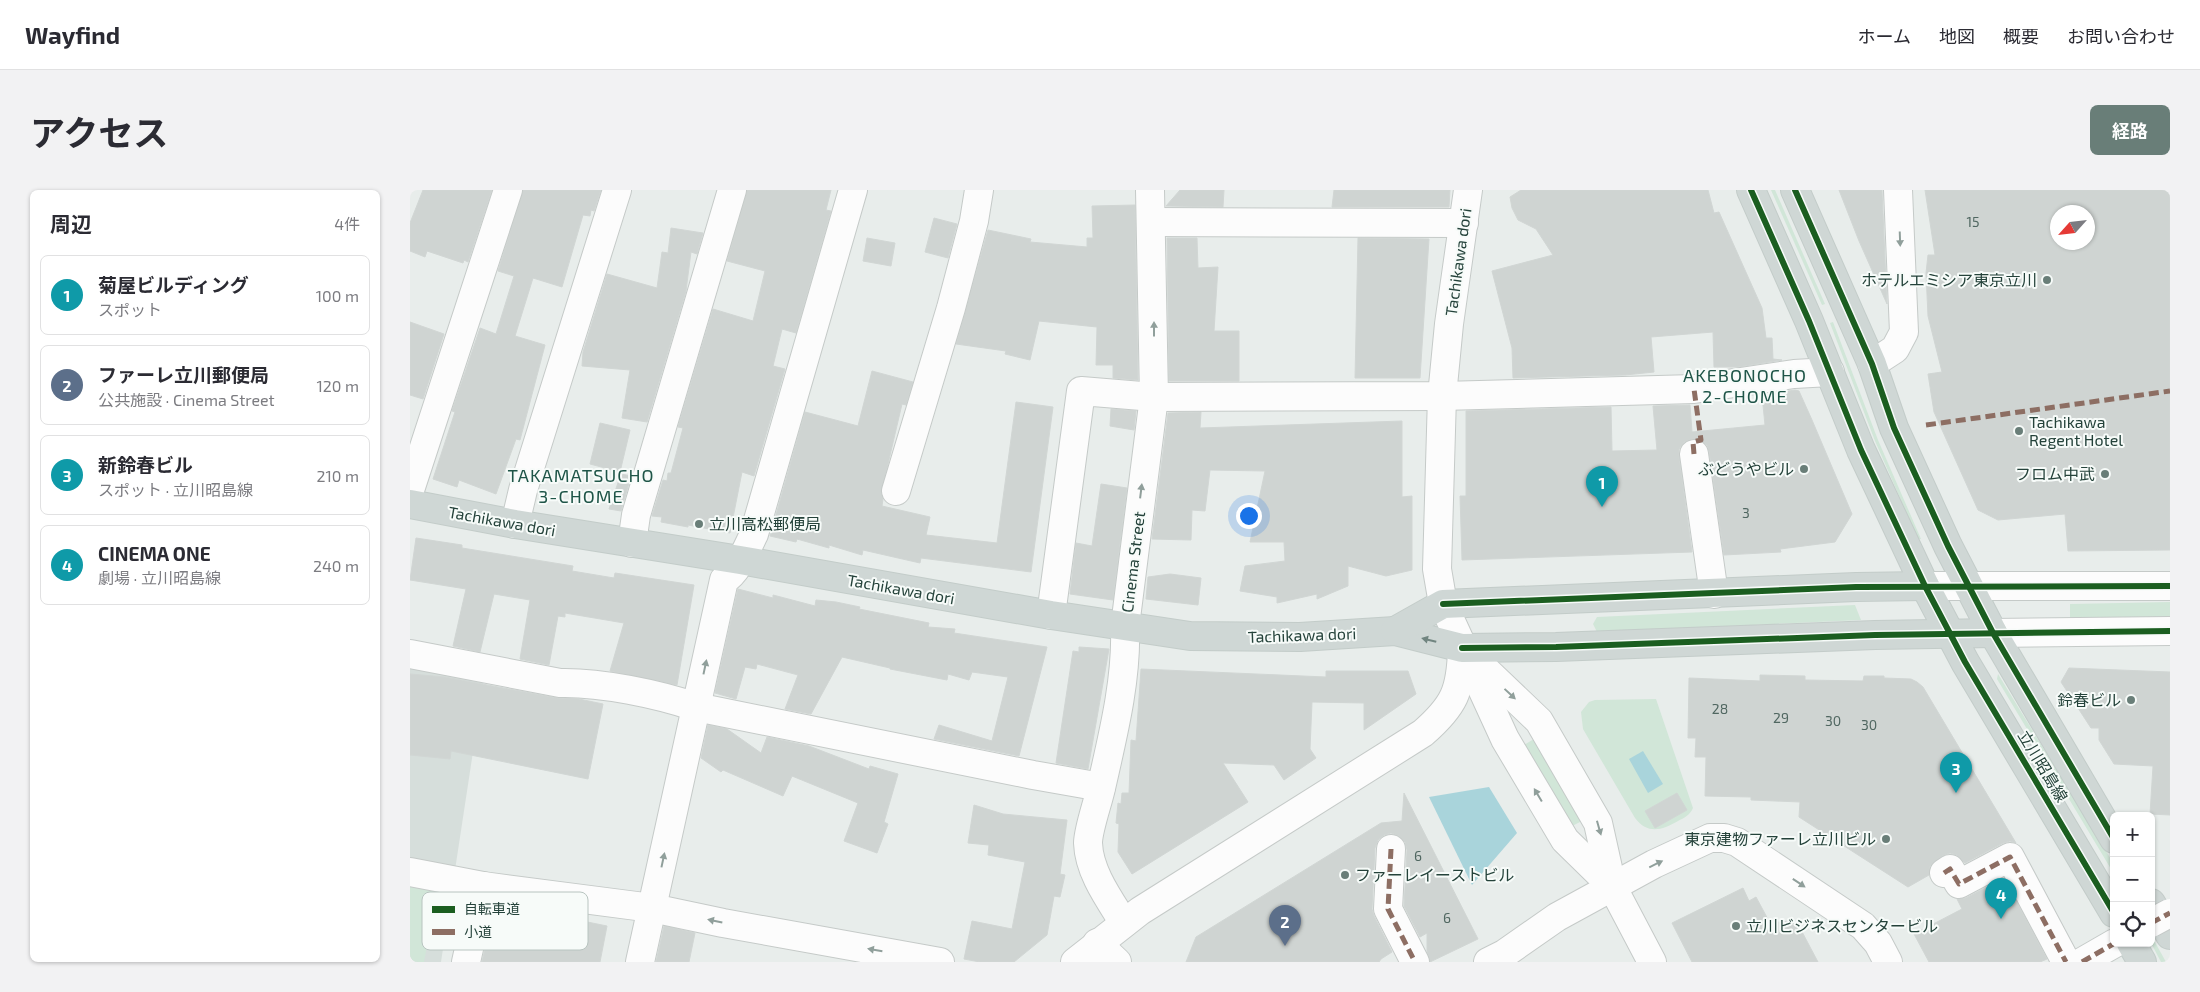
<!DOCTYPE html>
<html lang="ja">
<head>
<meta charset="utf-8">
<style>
  body { margin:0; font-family:"Exo 2","Noto Sans JP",sans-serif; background:#f2f2f3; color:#2b2b33 }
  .controls { position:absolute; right:15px; bottom:15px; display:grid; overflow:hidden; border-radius:8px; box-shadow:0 1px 4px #0004 }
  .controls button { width:45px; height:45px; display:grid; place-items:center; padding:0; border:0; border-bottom:1px solid #e1e1e2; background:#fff; color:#2b2b33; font:25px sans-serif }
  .compass { position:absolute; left:1640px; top:15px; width:45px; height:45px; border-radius:50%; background:#fff; box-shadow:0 1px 4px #0004; rotate:243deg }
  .you { position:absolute; left:838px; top:325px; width:18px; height:18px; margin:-12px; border:4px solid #fff; border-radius:50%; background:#1a73e8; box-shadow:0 0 0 8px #1a73e833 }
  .badge { display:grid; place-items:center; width:32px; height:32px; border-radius:50%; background:#697e78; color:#fff; font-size:16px; font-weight:700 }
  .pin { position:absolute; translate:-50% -41px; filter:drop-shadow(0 1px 2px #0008) }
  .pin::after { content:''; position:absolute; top:26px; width:18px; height:15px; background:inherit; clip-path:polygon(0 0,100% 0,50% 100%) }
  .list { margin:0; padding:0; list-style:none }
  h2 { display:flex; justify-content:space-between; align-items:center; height:65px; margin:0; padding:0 20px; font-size:21px }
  h2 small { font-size:16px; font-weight:400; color:#7c7c81 }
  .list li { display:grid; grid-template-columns:32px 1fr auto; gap:15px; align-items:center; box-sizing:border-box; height:80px; margin:0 10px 10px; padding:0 10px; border:1px solid #e1e1e2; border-radius:8px }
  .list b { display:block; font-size:19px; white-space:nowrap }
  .list p { margin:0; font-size:16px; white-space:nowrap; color:#7c7c81 }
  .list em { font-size:16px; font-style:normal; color:#7c7c81 }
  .icon { flex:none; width:28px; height:28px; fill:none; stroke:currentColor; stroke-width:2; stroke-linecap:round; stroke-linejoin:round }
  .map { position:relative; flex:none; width:1760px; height:772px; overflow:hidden; border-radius:8px }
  header { display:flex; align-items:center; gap:30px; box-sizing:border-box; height:70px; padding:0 25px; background:#fff; border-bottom:1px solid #e1e1e2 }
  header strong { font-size:24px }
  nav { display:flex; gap:28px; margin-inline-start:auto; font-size:18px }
  .intro { display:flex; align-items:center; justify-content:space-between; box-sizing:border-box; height:120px; padding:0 30px }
  h1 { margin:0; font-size:35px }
  .button { padding:12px 22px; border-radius:8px; background:#697e78; color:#fff; font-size:18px; font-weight:700 }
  main { display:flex; gap:30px; padding:0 30px }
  aside { flex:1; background:#fff; border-radius:8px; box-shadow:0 1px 4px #0004 }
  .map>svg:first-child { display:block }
</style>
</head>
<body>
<header>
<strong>Wayfind</strong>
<nav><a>ホーム</a><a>地図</a><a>概要</a><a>お問い合わせ</a></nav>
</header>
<div class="intro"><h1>アクセス</h1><a class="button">経路</a></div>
<main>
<aside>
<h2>周辺<small>4件</small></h2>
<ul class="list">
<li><span class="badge" style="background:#0f9aa8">1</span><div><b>菊屋ビルディング</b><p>スポット</p></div><em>100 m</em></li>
<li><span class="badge" style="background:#5c6f8a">2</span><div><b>ファーレ立川郵便局</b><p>公共施設 · Cinema Street</p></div><em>120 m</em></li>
<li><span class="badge" style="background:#0f9aa8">3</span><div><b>新鈴春ビル</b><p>スポット · 立川昭島線</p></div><em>210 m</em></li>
<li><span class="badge" style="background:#0f9aa8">4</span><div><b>CINEMA ONE</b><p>劇場 · 立川昭島線</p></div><em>240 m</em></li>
</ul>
</aside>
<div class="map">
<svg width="1760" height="772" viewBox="0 0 1760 772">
  <rect width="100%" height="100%" fill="#e8edeb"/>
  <path fill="#d6dedb" d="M0,474L75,483L31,772H0Z"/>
  <g fill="#d1e6d8">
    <path d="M1361,0H1365L1415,114L1412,115Z"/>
    <path d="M1423,132L1468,250L1511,349H1508L1465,251L1420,133Z"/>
    <path d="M1760,412V427L1660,428V414Z"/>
    <path d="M1445,415L1451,430L1187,442L1183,434L1187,427Z"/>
    <path d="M1588,484L1699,666L1704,674V684L1587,489Z"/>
    <path d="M1246,509L1283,618C1280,625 1274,628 1268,631C1252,640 1238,645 1225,628L1173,539L1171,522L1179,512L1185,510Z"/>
    <path d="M1124,549L1172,631L1162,636L1114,555Z"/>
    <path d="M0,697L27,702L14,772H0Z"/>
    <path d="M1741,745L1756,772H1751L1741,753Z"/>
  </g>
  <g fill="#a9d4db">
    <path d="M1233,561L1253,594L1238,603L1219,569Z"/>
    <path d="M1079,597L1107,643L1062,695L1019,607Z"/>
  </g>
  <g fill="#cfd4d2" stroke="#d1d6d4" fill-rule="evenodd">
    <path d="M13,0H82L58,72L54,70L53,73L17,61L15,67L0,61V33Z"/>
    <path d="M113,0H191L184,21L181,20L180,26L173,25L152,97L123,88L105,146L135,155L110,250L106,249L86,304L49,290L47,297L23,289L45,222L42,221L70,138L86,144L104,86L88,81Z"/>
    <path d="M337,0H421L416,20L421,21L386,143L372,139L363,176L375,179L344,286L332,282L320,343L278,335V337L251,332L252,327L242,326L253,290L257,291L258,283H261L273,238L268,237L303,119L343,131L355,81L317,71Z"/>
    <path d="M770,0H814L813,17L756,16Z"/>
    <path d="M924,0H1040L1039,17H922Z"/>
    <path d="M1111,0H1298L1304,23L1309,22L1352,118L1356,148H1362L1363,169L1372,170L1328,177H1304L1303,142L1241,147L1244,182L1215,185L1103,188L1102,158L1082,81L1143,65L1126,39L1108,30L1102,18L1100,7Z"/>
    <path d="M1429,0H1472L1477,114L1449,51Z"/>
    <path d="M1515,0H1760V360L1658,361L1655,324L1588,330L1568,320L1524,222L1518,184L1532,182L1518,126L1516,83L1518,65H1525ZM1648,22H1678V52H1648Z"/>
    <path d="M725,15L728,190L703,188V175H686L687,137L629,131L620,170L595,164L596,161L546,154L578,40L621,49L620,52L677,57V48H683L682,16Z"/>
    <path d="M524,28L547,34L538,68L515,62Z"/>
    <path d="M261,38L293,43L287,64L281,62L276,101L237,232L212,228L220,180L172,176L173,162L197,84L247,98L252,62L258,63Z"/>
    <path d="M457,48L485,53L481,76L453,71Z"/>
    <path d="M757,48H787L788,78L808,77L804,141H829V191H759Z"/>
    <path d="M948,48L1019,49L1010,188H945Z"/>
    <path d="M0,132L34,144L13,209L0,205Z"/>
    <path d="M462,181L503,192L496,215L492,214L471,304L473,309L472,316L520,327L516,345L587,353L606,212L643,217L621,382L511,368L510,373L453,360L452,365L419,355V358L387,349L386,352L360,346L395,222L448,236Z"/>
    <path d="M1385,200L1389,201L1402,230L1442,324L1425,352L1370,359L1371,362L1314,365L1299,261L1297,255L1290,250L1282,249L1274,252L1269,259V266L1282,362L1052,370L1050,306H1056V221L1201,217L1202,261L1247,260L1243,216L1280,215L1282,242L1355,235L1352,205Z"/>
    <path d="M701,219L726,221L724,240L700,236Z"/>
    <path d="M791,222L790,238L992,231V307L1002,306V380L976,386L938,376V396L907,409V404L867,413V407L830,401L835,376L875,371L874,352H840L855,281L800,280L795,321L782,320L781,350L742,349L758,223Z"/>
    <path d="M190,233L220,240L210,282L180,274Z"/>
    <path d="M211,284L221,286L211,321L199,319Z"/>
    <path d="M691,294L717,298L703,410L660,404L666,353L682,356Z"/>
    <path d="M6,348L52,355V358L163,376L162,381L204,388L205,383L284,395L267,495L200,481L214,433L155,423V427L148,426L139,475L110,469L120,410L84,404L70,462L43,456L56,399L0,390Z"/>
    <path d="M760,384L791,388L788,415L736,409L738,387Z"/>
    <path d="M328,399L363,408V405L405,416L406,410L426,412L450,417L449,419L519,433L518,437L545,439L544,443L637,457L609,566L524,549L529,535L582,551L598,487L562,482L559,490L538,484L537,490L480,479V478L432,467L401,524L375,519L388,485L347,474L346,479L335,477L326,509L305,503Z"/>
    <path d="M669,457L699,459L678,579L646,573L663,461L669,462Z"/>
    <path d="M1659,478L1760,482V625L1740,624L1743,576L1704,574L1689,550V538H1681L1651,492Z"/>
    <path d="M731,479L916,487V481H998L1006,504L954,540V513L902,512L900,559L906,568L874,590L864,575L813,573L838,612L722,684L708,662L709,634L706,633L708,613L711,614L712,603H719L721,550L726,551Z"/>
    <path d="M0,484L35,487L147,508L169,509L193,514L178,589L41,561L40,569L0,565Z"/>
    <path d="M1350,485L1395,486V490L1453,491L1454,486H1474V488L1501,489L1507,492L1513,497L1606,653L1600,651L1593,653L1555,673L1547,665L1540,663L1532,666L1520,676L1519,685L1498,697L1389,627L1390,612L1341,610V607L1295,606L1296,567H1285L1286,548H1278L1279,488L1350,491Z"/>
    <path d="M298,535L317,539L351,563L357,547L399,556L459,579L460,576L488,584L474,632L478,634L467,663L434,651L448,613L382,586L373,606L313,580L311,582L291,568Z"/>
    <path d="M994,603L1068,749L1020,772L1017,761V743L1010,747L994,716L997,660L995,652L989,646L981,643L974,645L968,650L965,658L962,719L964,726L982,762L971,769L969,772H776L786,747L971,633L992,631Z"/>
    <path d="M1267,603L1277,620L1245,638L1235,621Z"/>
    <path d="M564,615L593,624L657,630L650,684L655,685L650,707L644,706L637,745L604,772H570L554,769L562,731L602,739L615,672L578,665L579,655L558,653Z"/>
    <path d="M1594,688L1637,769L1630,772H1519L1504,744L1552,719L1547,709L1556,708Z"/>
    <path d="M1333,698L1339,711L1346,707L1360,733L1380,731L1390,738L1408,772H1282L1262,733Z"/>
    <path d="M85,713L120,720V718L154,722L153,727L197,736L190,772H72Z"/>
    <path d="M254,736L285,743L279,772H246Z"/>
  </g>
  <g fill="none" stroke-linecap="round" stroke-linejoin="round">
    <g stroke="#c5cac8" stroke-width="30">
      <g id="minor">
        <path d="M1058,0L1039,134L1032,206L1027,379L1033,414L1095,549L1155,650L1202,696"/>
        <path d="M741,32L1054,33"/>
        <path d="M1462,174L1485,159L1494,142L1488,0"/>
        <path d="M1284,264L1304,404"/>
        <path d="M0,300L98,0"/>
        <path d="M486,301L541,118L564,31L569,0"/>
        <path d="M105,334L113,300L207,0"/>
        <path d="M222,353L226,325L322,0"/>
        <path d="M1515,396H1760"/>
        <path d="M641,425L671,201L744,207L1032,206L1284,199L1384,184L1420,182"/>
        <path d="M1583,443L1760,441"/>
        <path d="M0,464L150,493C190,492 248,504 286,517L623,585L691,597"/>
        <path d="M1064,469L1129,531L1188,633L1202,696L1242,772"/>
        <path d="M981,659L978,719L1005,772"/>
        <path d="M0,682L73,696L242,718L313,733L530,772"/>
        <path d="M1534,683L1540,679L1549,694L1600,667L1656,772"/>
        <path d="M714,733C699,709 679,682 678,653C678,640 688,612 691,598C703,545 717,490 715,436L744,207L740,0"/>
        <path d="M687,753L707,772"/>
        <path d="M56,772L73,696"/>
        <path d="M230,772L314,390C328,382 337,358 344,344L443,0"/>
        <path d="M665,772L730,721L1013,543C1044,516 1051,501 1052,459"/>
        <path d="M1078,772L1094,764L1147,727L1244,674L1300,648H1314L1327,652L1453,736L1468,753L1478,772"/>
        <path d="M1672,772L1705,753"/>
      </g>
    </g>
    <g stroke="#c3ccc9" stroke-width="30">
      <g id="major">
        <path d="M1341,0L1399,131L1451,260L1515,396L1555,472L1704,723"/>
        <path d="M1385,0L1462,174L1484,238L1538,356L1583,443L1704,649"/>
        <path d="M0,314L105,334L330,370L641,425L780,446L890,447L985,441L1052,458L1146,457L1465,445L1583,443"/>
        <path d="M985,441L1033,414L1446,397L1515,396"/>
        <path d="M1741,713L1760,745"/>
        <path d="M1721,753L1732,772"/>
      </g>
    </g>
    <use href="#minor" stroke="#fcfcfc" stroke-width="28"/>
    <use href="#major" stroke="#cfd7d5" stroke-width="28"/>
    <g stroke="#c5cac8" stroke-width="30" stroke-linecap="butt">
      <path id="minor-bridge" d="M1741,733L1760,723"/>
    </g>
    <use href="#minor-bridge" stroke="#fcfcfc" stroke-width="28"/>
    <g stroke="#8d6e63" stroke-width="5" stroke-dasharray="10 5" stroke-linecap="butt">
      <path d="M1516,235L1760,201"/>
      <path d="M1284,264L1283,252L1291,250L1284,199"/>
      <path d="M981,659L978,719L1005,772"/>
      <path d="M1534,683L1540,679L1549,694L1600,667L1656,772"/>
      <path d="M1741,733L1760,723"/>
      <path d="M1672,772L1705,753"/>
    </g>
    <g stroke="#f7fbf9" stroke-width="9">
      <g id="cycleway">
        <path d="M1341,0L1399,131L1451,260L1515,396L1555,472L1704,723"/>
        <path d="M1385,0L1462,174L1484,238L1538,356L1583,443L1704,649"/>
        <path d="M1033,414L1446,397L1760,396"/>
        <path d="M1052,458L1146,457L1465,445L1760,441"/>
      </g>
    </g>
    <use href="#cycleway" stroke="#1b5e20" stroke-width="6"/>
  </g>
  <defs><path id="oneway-solid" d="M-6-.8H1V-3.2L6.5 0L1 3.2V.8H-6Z" transform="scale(1.25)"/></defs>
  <g fill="#909f9b">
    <use href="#oneway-solid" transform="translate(1490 49) rotate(88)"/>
    <use href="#oneway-solid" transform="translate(744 139) rotate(-90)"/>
    <use href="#oneway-solid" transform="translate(731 301) rotate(-83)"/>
    <use href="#oneway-solid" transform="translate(295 477) rotate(-78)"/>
    <use href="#oneway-solid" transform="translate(1100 504) rotate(43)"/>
    <use href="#oneway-solid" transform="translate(1128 605) rotate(-121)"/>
    <use href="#oneway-solid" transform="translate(1189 638) rotate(74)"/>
    <use href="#oneway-solid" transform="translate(253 670) rotate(-78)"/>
    <use href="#oneway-solid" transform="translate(1246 674) rotate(-26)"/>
    <use href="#oneway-solid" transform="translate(1389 693) rotate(34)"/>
    <use href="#oneway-solid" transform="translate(305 731) rotate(-168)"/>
    <use href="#oneway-solid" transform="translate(465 760) rotate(-170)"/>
  </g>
  <use fill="#718580" href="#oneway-solid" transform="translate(1019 450) rotate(-166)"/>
  <g fill="#697e78" stroke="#f7fbf9" stroke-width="2">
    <circle cx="1637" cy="90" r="5"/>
    <circle cx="1609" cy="241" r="5"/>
    <circle cx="1394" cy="279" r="5"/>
    <circle cx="1695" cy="284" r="5"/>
    <circle cx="289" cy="334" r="5"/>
    <circle cx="1721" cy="510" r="5"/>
    <circle cx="1476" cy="649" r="5"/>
    <circle cx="935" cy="685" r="5"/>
    <circle cx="1326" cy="736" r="5"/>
  </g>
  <g text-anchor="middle" stroke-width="4" stroke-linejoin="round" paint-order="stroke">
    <g font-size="14" fill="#506761">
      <text x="1563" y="37">15</text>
      <text x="1336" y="328">3</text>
      <text x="1310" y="524">28</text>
      <text x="1371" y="533">29</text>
      <text x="1423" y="536">30</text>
      <text x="1459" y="540">30</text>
      <text x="1008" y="671">6</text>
      <text x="1037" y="733">6</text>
    </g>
    <g font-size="16" fill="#24423a" stroke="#f7fbf9">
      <text transform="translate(1048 72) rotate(-82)" y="6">Tachikawa dori</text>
      <text transform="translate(92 331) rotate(10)" y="6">Tachikawa dori</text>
      <text transform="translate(723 372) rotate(-83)" y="6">Cinema Street</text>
      <text transform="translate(491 399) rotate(10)" y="6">Tachikawa dori</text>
      <text transform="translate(892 445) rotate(-2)" y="6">Tachikawa dori</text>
      <text transform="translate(1633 576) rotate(59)" y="6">立川昭島線</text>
    </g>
    <g font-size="16" fill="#24423a" stroke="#f7fbf9" text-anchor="end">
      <text x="1627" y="96">ホテルエミシア東京立川</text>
      <text x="1619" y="238" text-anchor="start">Tachikawa<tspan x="1619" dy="18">Regent Hotel</tspan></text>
      <text x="1384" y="285">ぶどうやビル</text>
      <text x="1685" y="290">フロム中武</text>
      <text x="299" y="340" text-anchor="start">立川高松郵便局</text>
      <text x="1711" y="516">鈴春ビル</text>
      <text x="1466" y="655">東京建物ファーレ立川ビル</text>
      <text x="945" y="691" text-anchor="start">ファーレイーストビル</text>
      <text x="1336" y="742" text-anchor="start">立川ビジネスセンタービル</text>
    </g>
    <g font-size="18" letter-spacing="1" fill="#1f5548" stroke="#f7fbf9">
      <text x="1335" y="192">AKEBONOCHO<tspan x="1335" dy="21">2-CHOME</tspan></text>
      <text x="171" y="292">TAKAMATSUCHO<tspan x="171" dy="21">3-CHOME</tspan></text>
    </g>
  </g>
  <rect x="12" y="702" width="166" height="58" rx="8" fill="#f7fbf9" stroke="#b8c4c0" stroke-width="1"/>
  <rect x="22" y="716" width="23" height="7" fill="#1b5e20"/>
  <rect x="22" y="739" width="23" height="6" fill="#8d6e63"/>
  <g font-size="14" fill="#24423a">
    <text x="54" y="724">自転車道</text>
    <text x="54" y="747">小道</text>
  </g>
</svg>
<div class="controls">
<button>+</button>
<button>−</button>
<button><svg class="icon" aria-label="locate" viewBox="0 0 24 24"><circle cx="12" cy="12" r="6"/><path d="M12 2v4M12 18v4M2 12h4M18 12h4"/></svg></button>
</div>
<svg class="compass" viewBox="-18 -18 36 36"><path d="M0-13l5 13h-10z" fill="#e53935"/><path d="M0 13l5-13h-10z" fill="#7c7c81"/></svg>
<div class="you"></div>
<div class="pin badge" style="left:1192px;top:317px;background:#0f9aa8">1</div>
<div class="pin badge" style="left:875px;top:756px;background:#5c6f8a">2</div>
<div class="pin badge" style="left:1546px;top:603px;background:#0f9aa8">3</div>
<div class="pin badge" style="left:1591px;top:729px;background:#0f9aa8">4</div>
</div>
</main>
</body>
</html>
